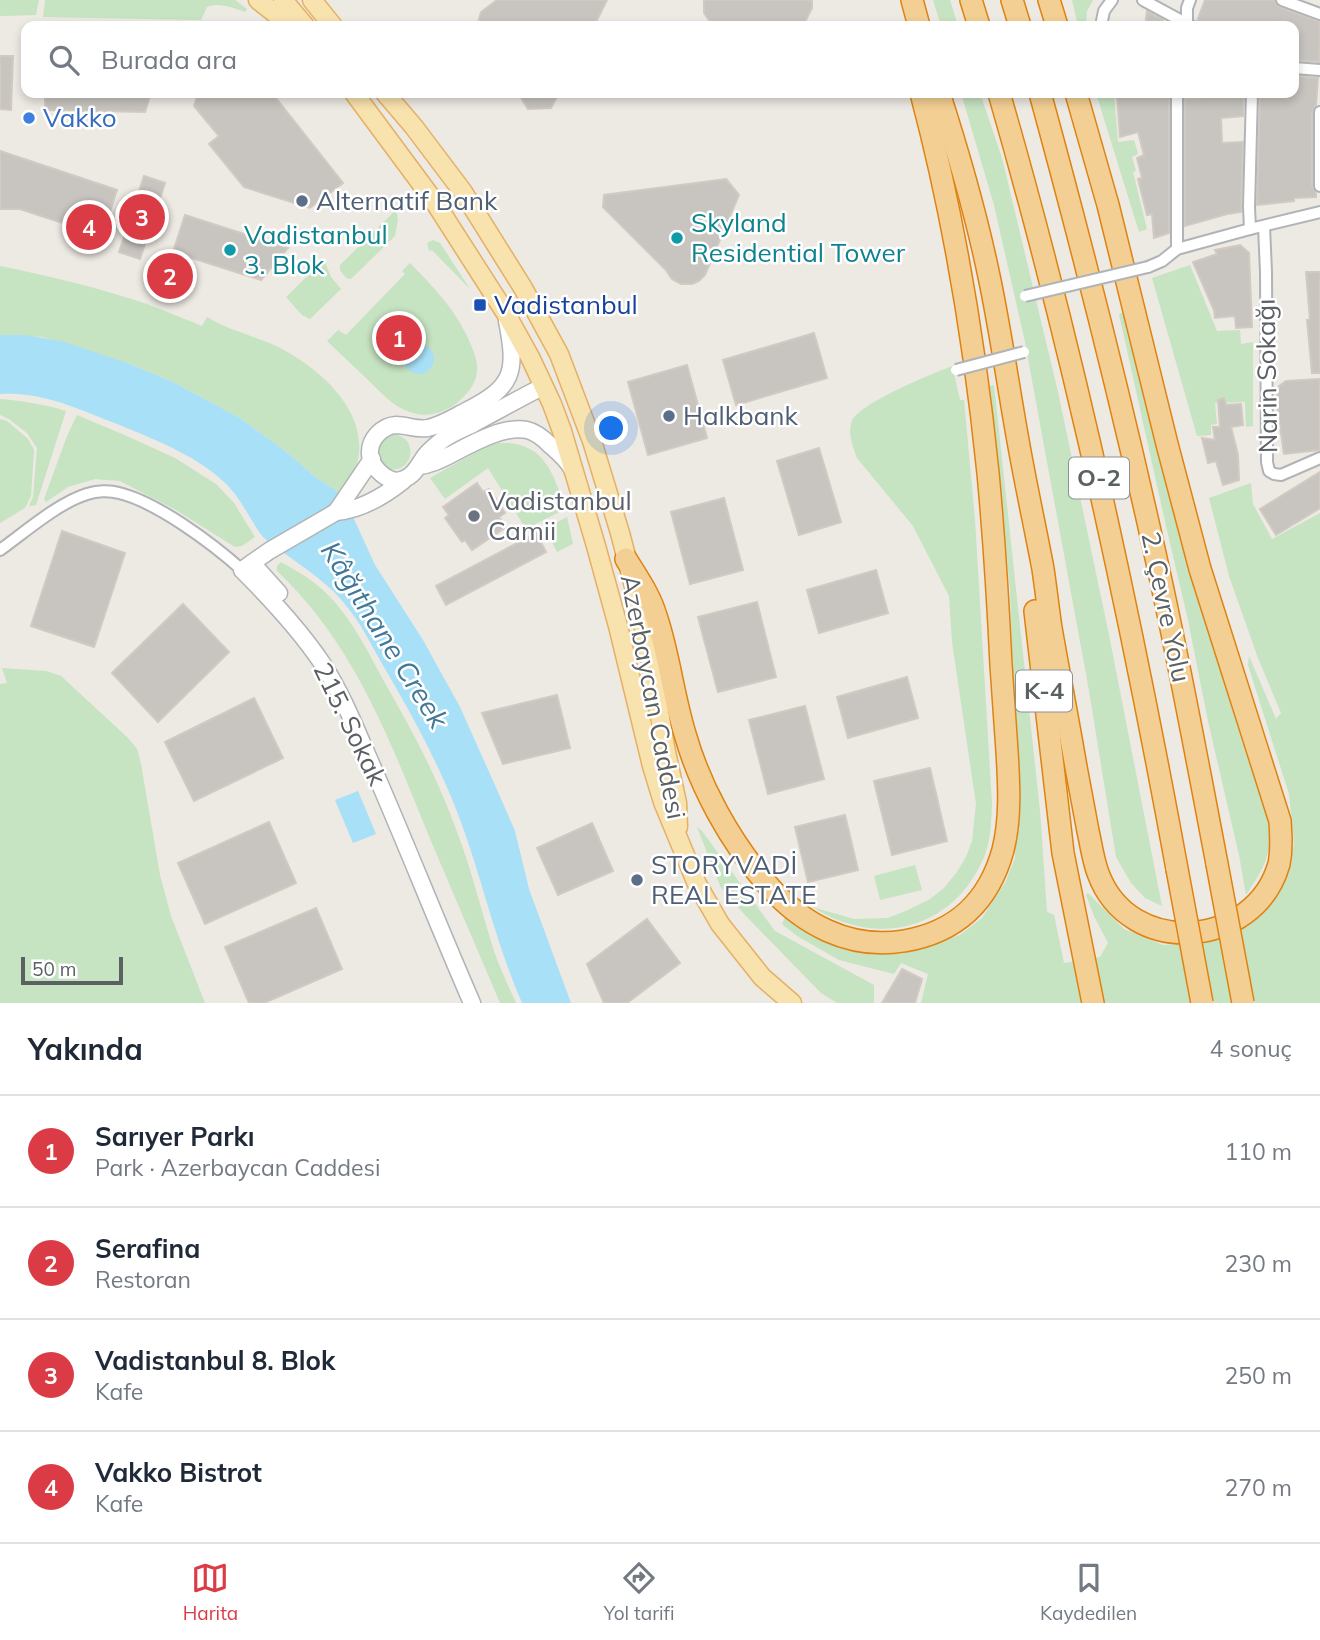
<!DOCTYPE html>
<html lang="tr">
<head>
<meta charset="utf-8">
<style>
  body { margin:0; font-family:Mulish,sans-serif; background:#f2f2f3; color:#1f2937 }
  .scale { position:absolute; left:21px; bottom:18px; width:102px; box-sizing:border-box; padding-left:7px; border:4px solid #5b6063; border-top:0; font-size:19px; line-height:24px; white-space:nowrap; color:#5b6063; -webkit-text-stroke:5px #fff; paint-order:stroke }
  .you { position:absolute; left:612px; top:429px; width:24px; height:24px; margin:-18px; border:5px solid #fff; border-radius:50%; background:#1a73e8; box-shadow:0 0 0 10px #1a73e833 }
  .badge { display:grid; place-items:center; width:46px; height:46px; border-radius:50%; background:#db3b44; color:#fff; font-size:23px; font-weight:700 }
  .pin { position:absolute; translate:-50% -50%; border:4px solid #fff; box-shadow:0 2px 7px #0006 }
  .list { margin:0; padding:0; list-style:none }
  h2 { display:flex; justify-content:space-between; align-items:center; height:91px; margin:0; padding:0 28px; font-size:30px }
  h2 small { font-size:23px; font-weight:400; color:#747a83 }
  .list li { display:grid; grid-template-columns:46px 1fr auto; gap:21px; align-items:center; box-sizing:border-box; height:112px; padding:0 28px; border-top:2px solid #e0e1e3 }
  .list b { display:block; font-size:26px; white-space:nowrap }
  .list p { margin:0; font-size:23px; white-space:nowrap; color:#747a83 }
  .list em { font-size:23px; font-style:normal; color:#747a83 }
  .icon { flex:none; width:38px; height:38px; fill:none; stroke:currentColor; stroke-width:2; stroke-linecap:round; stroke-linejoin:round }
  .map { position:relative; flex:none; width:1320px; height:1003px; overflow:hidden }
  .search { position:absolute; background:#fff; box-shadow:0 4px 10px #0003; left:21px; right:21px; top:21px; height:77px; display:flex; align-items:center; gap:18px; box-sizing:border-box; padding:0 24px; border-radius:14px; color:#747a83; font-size:26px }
  .sheet { height:539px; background:#fff }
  nav { display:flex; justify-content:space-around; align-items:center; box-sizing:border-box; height:98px; border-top:2px solid #e0e1e3; background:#fff; font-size:19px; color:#747a83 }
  nav a { display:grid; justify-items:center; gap:4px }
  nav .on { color:#db3b44 }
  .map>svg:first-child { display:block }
</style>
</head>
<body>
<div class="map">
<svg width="1320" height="1003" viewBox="0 0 1320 1003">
  <rect width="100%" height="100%" fill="#ede9e3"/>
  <g fill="#c6e3c2">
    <path d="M0,0H39L36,15L0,16Z"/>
    <path d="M45,0H235L247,9L245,12C233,8 220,2 207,7L201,20L43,17Z"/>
    <path d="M933,0H950L958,26H941Z"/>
    <path d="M1072,0H1093L1087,11L1086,26H1078Z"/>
    <path d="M961,93H980L1002,158L1058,392L1109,635L1162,906L1145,898L1131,883L1116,857L1088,685L1025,342L994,205Z"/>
    <path d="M1096,93H1114L1118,142L1134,140L1138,154L1132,157L1136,171L1133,172L1147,229L1139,232Z"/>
    <path d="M396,210L398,219L395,236L351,279L346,278L340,270V265Z"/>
    <path d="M433,240L440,243L470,289L432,250L429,251L427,243Z"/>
    <path d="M324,260L331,277L341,289L310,319L302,315L286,297Z"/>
    <path d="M410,263C437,291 459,313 473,350C475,356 478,364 477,371C476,384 468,393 458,402C446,412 428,418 413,413C392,407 381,392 366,378C353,366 340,353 327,341L338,330L346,335L405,274L402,271Z"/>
    <path d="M1190,265L1217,331L1240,330L1241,344L1253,342V426L1246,427L1245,402L1215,403L1217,424L1211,425V435L1197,436L1152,278Z"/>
    <path d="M0,266C50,276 99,288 147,304C166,311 184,319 202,326L207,317C231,332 261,337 286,351C338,381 387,436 341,494L314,476L288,453L240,418L173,382L130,364L42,337L0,335Z"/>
    <path d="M1124,312L1166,481L1203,615L1244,748L1270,826C1272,855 1262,871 1246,895L1239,855L1208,721L1188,620L1166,526L1119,314Z"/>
    <path d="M958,364V366L953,369L960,400H964L975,520L992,804C991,822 991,840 984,857C961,913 905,942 847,923C835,920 823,913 812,907L854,919L888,918L908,910L930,899L944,888L957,872L966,857L972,841L976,804L952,642L949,596L913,526L857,458C853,447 847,432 852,421C859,403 938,371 958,364Z"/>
    <path d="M994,385L1040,811L1047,912L1054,915L1064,963L1100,957L1108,943L1094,916L1086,895L1088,893L1124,929L1163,945L1211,942L1249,922L1275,896L1285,879L1294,844L1289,794L1248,665L1249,656L1276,719L1281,713L1258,658L1229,576L1209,498L1251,483L1253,504L1272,539L1320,513V1003H921L928,974L901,963L894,974L839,960L797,936L782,924L786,915L871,952L901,954L960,935L982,918L1005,883L1015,858L1017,798L1010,590L990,386Z"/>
    <path d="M0,399C23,401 44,404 66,411L36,505L29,506L33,497L37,448L27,433L9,419L0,415Z"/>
    <path d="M77,415L129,437L175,458L216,484L234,503L255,537L242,546L235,547L176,510L120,481L95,479L68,487L46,502L44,499L67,436Z"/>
    <path d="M0,419L7,421L28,439L34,450L31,496L25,508L0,523Z"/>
    <path d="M393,434C426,439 407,485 380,464L376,448L387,435Z"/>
    <path d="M498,443C544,441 553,472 565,509L526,529L488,468L445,499L430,478L487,446Z"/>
    <path d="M567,517L573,544L557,552L545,529Z"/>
    <path d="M281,562C293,569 306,576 317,585C348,610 367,650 386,685C415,735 442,787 461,843C474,879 483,917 495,954C501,971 509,987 516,1003H500C477,949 454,895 431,841C390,742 357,647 277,571V566Z"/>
    <path d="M2,668L46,671L61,676L128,738L137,749L141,764L160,875L171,916L205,1003H0V684L7,683Z"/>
    <path d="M697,827L702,831L775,931L874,985V1003H837L821,993L745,915L721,888Z"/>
    <path d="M915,865L922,890L880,900L874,876Z"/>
  </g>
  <g fill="#a8e0f8">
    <path d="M0,335H25L61,341L130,364L173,382L240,418L288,453L314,476L341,494L354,505V519L375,565L423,640L460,707L498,792L515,831L529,889L571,1003H522C500,953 487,900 470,848C449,782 416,721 381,662C371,644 361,624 348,608C331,585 307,570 284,553C277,548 269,543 263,537C249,519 241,497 223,481C194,454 149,437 112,422C77,408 39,391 0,394Z"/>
    <circle cx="419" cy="359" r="15"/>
    <path d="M358,791L376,834L353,843L335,800Z"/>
  </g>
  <g fill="#c8c4c0" stroke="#d1cac2" stroke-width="2">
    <path d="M497,0H607L594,26H477L481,12Z"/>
    <path d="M704,0H812V8L803,26H713L704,13Z"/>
    <path d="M1205,0H1274L1276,4L1279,7L1320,22L1319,62L1294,60V26H1199L1197,21Z"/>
    <path d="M1147,11L1163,20L1162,26H1145Z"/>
    <path d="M0,56H13L11,110L0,109Z"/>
    <path d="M1294,76L1318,78L1316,105L1312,112V186L1316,193V197L1294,198V201L1257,205L1260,93H1294Z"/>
    <path d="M45,93H151L145,112L45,110Z"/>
    <path d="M198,93H272L343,183L310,208L244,187L209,144L219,136L194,106Z"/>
    <path d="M518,93H559L551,108L528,109Z"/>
    <path d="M1244,93L1243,116L1221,118L1222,143L1243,142L1241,212L1227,214L1185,226V99L1201,98L1200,94Z"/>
    <path d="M1130,95H1169V233L1154,238L1152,214L1147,215L1138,179L1142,178L1137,158L1144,155L1138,132L1120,137L1117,96Z"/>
    <path d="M0,151L117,190L102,236L20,209H0Z"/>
    <path d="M144,176L165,183L140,259L119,252Z"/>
    <path d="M726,179L739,195L705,275L699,281L692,284H681L672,279L665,269L603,207L604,195Z"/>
    <path d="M185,215L288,248L261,280L173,252Z"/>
    <path d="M1240,245L1249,253L1252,327L1236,328L1235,316L1215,318L1214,310L1193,262L1217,254L1215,250Z"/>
    <path d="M1306,272H1320V373H1312L1307,320H1310Z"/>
    <path d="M814,333L827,378L736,405L723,360Z"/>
    <path d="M687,365L707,438L648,455L628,382Z"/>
    <path d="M1320,379V450L1284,454L1278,413L1277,392L1279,386L1286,381Z"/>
    <path d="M1224,398L1226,405L1241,404L1243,425L1231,427L1238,455L1239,480L1223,485L1216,461L1208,463L1202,438L1215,440L1213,427H1220L1218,400Z"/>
    <path d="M819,448L841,522L799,535L777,461Z"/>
    <path d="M1320,472V508L1276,535L1260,509Z"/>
    <path d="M477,483L483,492L489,489L496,499L505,513L499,517L506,527L472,550L465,540L462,542L445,518L449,515L443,507Z"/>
    <path d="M724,498L743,570L690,584L671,512Z"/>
    <path d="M62,531L125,553L94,647L31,626Z"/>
    <path d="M536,533L546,552L446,605L436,586Z"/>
    <path d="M876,570L888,613L819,633L807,590Z"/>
    <path d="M757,602L776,677L718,692L698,617Z"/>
    <path d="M183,604L229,652L158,722L112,673Z"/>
    <path d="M907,677L918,718L848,738L837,697Z"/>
    <path d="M557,695L570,748L503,764L482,713Z"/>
    <path d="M254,698L283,758L194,801L165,742Z"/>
    <path d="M805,706L824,779L768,794L749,720Z"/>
    <path d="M930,768L947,841L892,855L874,781Z"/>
    <path d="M845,815L858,870L808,882L795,827Z"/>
    <path d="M269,822L296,883L205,924L178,863Z"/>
    <path d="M592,823L613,871L558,895L537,848Z"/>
    <path d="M316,908L342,969L264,1003H249L225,947Z"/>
    <path d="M647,919L680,963L627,1003H604L587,964Z"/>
    <path d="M902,969L922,979L915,1003H882Z"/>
  </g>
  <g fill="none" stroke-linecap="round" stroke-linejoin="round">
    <g stroke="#b1b4b7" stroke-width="14">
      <g id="street">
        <path d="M1143,0L1191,26"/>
        <path d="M1282,0L1320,14"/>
        <path d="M1101,26L1104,11L1112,0"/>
        <path d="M1187,26V8L1190,0"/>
        <path d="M1294,68L1320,70"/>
        <path d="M1177,93V249"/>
        <path d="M1320,112V186"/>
        <path d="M1264,226L1266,272L1267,462L1269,471L1274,474L1281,475L1320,458"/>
        <path d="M1250,229L1249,207L1252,93"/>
        <path d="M1148,267L1162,261L1177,249L1250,229L1320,212"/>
        <path d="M0,550C25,532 58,503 87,494C96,491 109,490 119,493C157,502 213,544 242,570"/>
      </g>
    </g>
    <g stroke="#b0b4b7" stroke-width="19">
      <g id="secondary">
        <path d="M507,321C517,372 514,387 466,411C454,417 442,425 428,428C416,430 407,425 396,425C382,426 369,439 370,454C371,468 390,486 404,479C415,475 419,464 425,456C429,451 436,445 441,441C450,434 463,429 473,424C497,411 520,398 544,386"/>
        <path d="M419,466C430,465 440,460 450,455C471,444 504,425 527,430C536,432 544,439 550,445C558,452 567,459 572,469"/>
        <path d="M403,481C384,496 361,510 336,512L269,551L242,570C271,599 299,629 322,663C343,695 357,732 373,768C407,846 438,925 472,1003"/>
        <path d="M336,512L372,459"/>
        <path d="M252,563L279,593"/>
      </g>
    </g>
    <g stroke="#e6b063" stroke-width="21">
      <g id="primary">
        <path d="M258,0L291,26"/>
        <path d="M283,0L305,26"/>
        <path d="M312,0L333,26"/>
        <path d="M354,93L434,201L505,312L530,357L552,404L562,431L596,546L618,626L652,766L663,802L697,884L720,924L762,977L792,1003"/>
        <path d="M385,93L414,127L463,192L523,288L559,354L592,441L620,533L641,613L651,662L665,747L677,803L678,827"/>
      </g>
    </g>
    <g stroke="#de8312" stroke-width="24">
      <g id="highway">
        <path d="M912,0L919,26"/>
        <path d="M971,0L979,26"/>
        <path d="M1012,0L1020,26"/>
        <path d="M1049,0L1057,26"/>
        <path d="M939,93C959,155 977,217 990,281C1002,339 1010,399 1021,457C1028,495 1036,532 1043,569C1046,589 1048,608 1051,628C1059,674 1068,720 1076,767C1080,788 1084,809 1088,831C1091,844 1093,860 1098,873C1129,959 1255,949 1279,864C1282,849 1281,835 1280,821L1200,569L1167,444L1108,205L1076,93"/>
        <path d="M999,93C1073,348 1129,607 1177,869"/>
        <path d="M1040,93C1083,250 1123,408 1158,567C1180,666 1198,765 1217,864"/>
        <path d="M626,559C637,577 650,595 656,616C669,654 673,695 685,734C700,787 730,841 766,883C801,924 849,950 904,941C957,932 989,901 1003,850C1011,818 1009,784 1007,751C1005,722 1003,694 1001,665C998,601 994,537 988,473C975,345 954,217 921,93"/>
        <path d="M1035,611L1063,853L1093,1003"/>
      </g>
    </g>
    <use href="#street" stroke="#fff" stroke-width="10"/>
    <use href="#secondary" stroke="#fff" stroke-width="16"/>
    <use href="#primary" stroke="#f8e2ad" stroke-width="18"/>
    <use href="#highway" stroke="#f4cf93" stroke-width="21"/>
    <g stroke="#b1b4b7" stroke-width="14" stroke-linecap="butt">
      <g id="street-bridge">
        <path d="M1025,296L1148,267"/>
        <path d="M956,370L1024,352"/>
      </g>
    </g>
    <g stroke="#de8312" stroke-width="24" stroke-linecap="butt">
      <g id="highway-bridge">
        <path d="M1217,864L1243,1003"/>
        <path d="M1177,869L1202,1003"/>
      </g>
    </g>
    <use href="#street-bridge" stroke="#fff" stroke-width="10"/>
    <use href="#highway-bridge" stroke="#f4cf93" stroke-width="21"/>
  </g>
  <circle fill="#3f7fe0" stroke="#fff" stroke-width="2.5" cx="29" cy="118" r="7"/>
  <g fill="#5c6f8a" stroke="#fff" stroke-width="2.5">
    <circle cx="302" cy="201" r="7"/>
    <circle cx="669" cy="416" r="7"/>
    <circle cx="637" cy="880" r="7"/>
  </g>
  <g fill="#0f9aa8" stroke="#fff" stroke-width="2.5">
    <circle cx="677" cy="238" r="7"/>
    <circle cx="230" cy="250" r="7"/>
  </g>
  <rect fill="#1a4fb4" stroke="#fff" stroke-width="2.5" x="473" y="298" width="14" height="14" rx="3.5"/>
  <circle fill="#6b7280" stroke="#fff" stroke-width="2.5" cx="474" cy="516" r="7"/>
  <g text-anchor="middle" stroke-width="5" stroke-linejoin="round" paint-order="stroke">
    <g fill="#fff" stroke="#8c9092" stroke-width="2">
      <rect x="1069" y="457.5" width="60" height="41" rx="5"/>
      <rect x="1016" y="670.5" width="56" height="41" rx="5"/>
    </g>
    <g font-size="24" font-weight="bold" fill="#5b6063">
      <text x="1099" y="486">O-2</text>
      <text x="1044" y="699">K-4</text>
    </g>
    <g font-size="26" fill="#366cbe" stroke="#fff" text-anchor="start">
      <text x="43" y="127">Vakko</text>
    </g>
    <g font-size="26" fill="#4e5e75" stroke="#fff" text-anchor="start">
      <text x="316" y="210">Alternatif Bank</text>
      <text x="683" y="425">Halkbank</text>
      <text x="651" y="874">STORYVADİ<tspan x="651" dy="30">REAL ESTATE</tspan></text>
    </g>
    <g font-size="26" fill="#0d838f" stroke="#fff" text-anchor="start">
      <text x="691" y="232">Skyland<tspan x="691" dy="30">Residential Tower</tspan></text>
      <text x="244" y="244">Vadistanbul<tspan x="244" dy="30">3. Blok</tspan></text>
    </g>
    <g font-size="26" fill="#164399" stroke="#fff" text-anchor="start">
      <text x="494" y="314">Vadistanbul</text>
    </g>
    <g font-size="26" fill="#5b6063" stroke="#fff">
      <text transform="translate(1267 376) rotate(-91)" y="9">Narin Sokağı</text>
      <text transform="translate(1166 607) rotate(78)" y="9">2. Çevre Yolu</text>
      <text transform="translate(653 697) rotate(79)" y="9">Azerbaycan Caddesi</text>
      <text transform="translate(350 724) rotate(64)" y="9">215. Sokak</text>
    </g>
    <g font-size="26" fill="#5b616d" stroke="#fff" text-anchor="start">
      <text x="488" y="510">Vadistanbul<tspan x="488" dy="30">Camii</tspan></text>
    </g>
    <g font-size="28" font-style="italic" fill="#417797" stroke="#fff">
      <text transform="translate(385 635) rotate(58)" y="10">Kâğıthane Creek</text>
    </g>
  </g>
</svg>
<div class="scale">50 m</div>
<div class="you"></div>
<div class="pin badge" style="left:399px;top:338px">1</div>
<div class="pin badge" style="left:170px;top:276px">2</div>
<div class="pin badge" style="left:142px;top:217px">3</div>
<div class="pin badge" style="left:89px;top:227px">4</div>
<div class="search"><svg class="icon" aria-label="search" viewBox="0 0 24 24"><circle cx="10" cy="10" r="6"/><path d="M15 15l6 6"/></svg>Burada ara</div>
</div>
<section class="sheet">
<h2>Yakında<small>4 sonuç</small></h2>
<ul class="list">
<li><span class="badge">1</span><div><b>Sarıyer Parkı</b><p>Park · Azerbaycan Caddesi</p></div><em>110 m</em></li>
<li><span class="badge">2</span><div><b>Serafina</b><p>Restoran</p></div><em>230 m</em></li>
<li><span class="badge">3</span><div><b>Vadistanbul 8. Blok</b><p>Kafe</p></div><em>250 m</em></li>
<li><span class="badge">4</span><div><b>Vakko Bistrot</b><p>Kafe</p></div><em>270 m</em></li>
</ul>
</section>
<nav>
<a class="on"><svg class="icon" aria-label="map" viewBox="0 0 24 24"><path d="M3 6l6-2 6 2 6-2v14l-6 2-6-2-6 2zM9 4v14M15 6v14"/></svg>Harita</a>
<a><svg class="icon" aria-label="directions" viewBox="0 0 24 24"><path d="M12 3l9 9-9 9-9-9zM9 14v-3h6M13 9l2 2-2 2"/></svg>Yol tarifi</a>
<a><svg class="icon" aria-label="saved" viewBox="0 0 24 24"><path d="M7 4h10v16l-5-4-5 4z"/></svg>Kaydedilen</a>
</nav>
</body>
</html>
